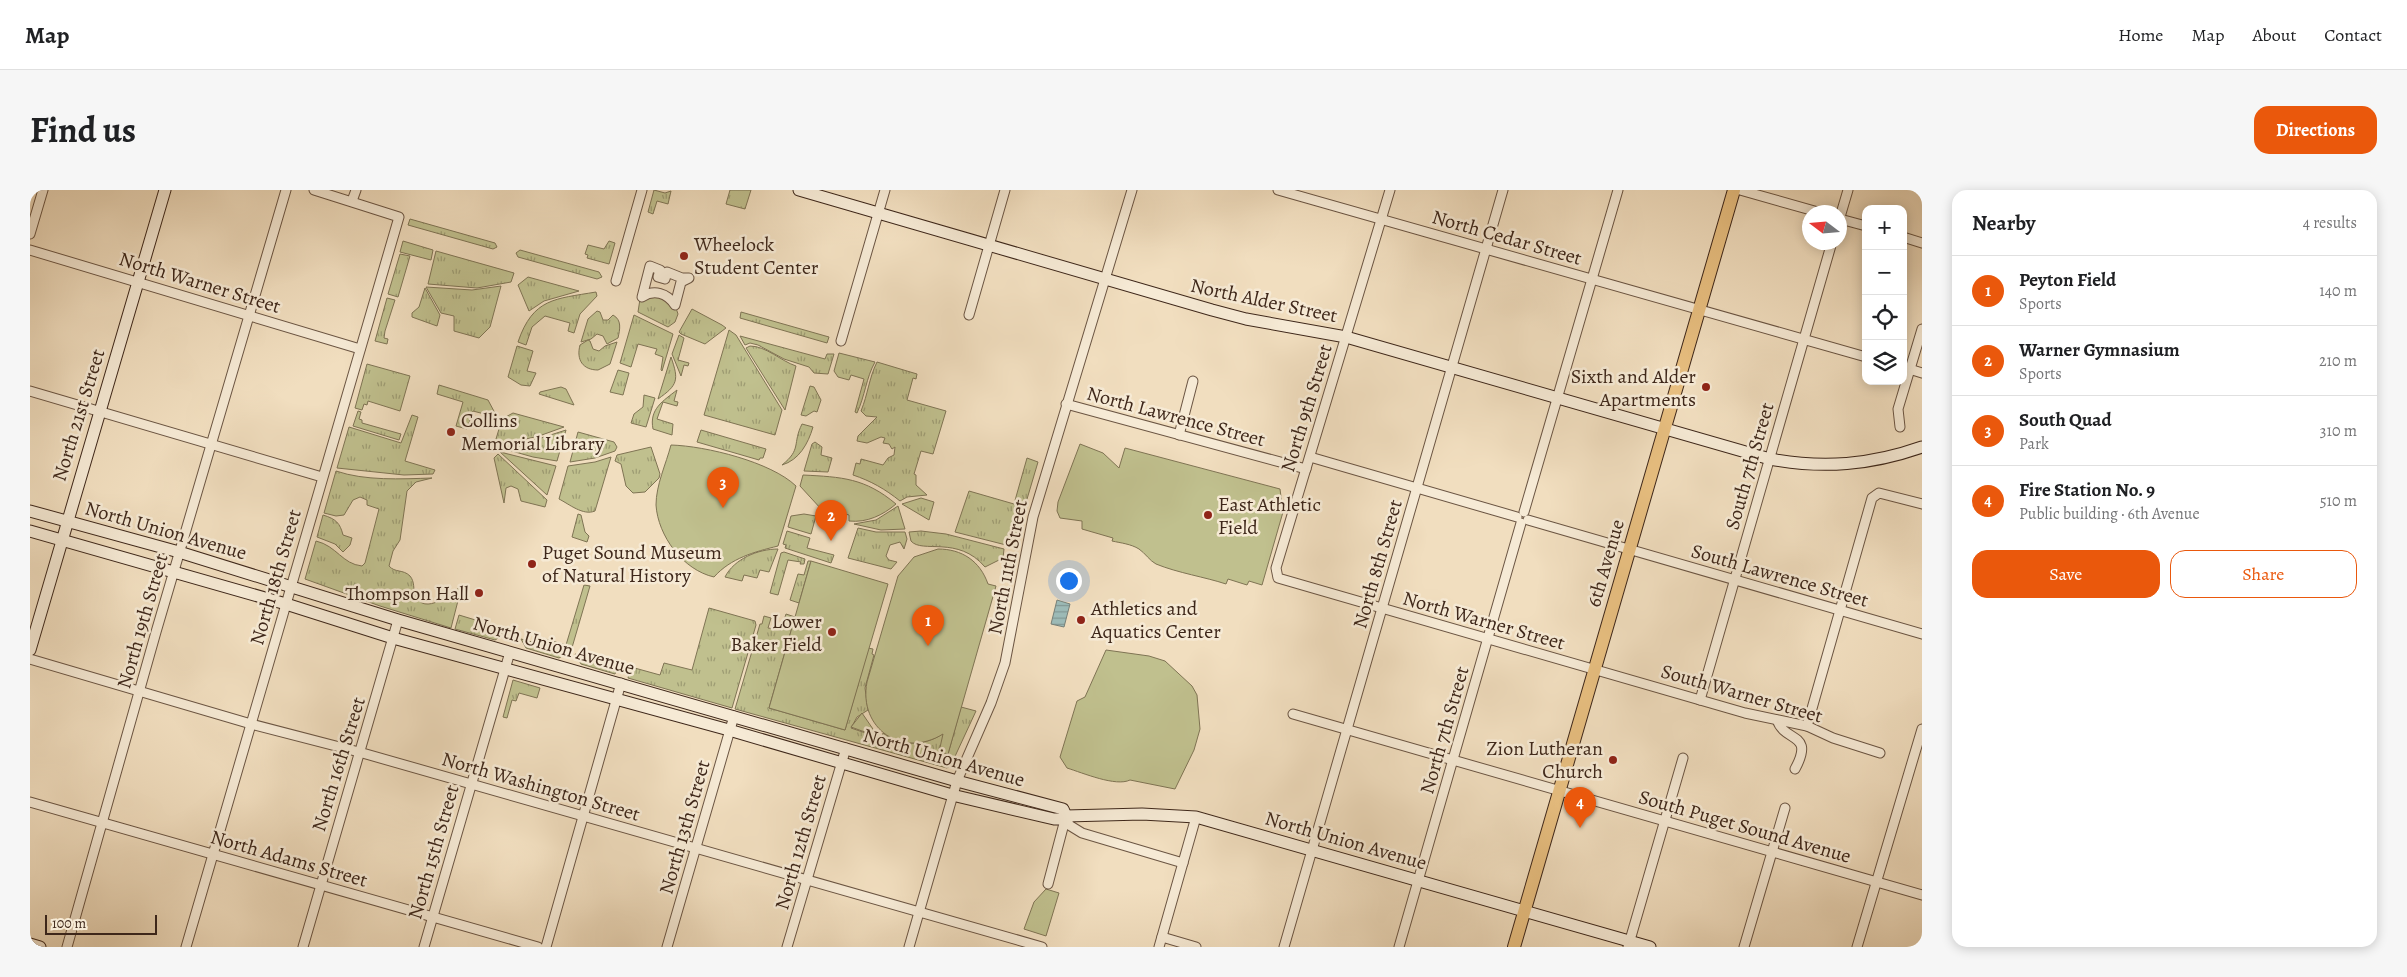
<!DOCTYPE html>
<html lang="en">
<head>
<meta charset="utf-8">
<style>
  body { margin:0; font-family:Alegreya,serif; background:#f6f6f6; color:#202124 }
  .controls { position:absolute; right:15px; top:15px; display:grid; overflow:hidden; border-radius:10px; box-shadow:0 2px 12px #0003 }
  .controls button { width:45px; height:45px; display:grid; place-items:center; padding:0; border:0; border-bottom:1px solid #e0e0e0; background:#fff; color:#202124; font:25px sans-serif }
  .compass { position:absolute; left:1772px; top:15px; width:45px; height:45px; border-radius:50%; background:#fff; box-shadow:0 2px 12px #0003; rotate:286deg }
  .scale { position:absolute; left:15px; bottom:12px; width:112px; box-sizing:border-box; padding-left:5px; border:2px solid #3e271a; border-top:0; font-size:14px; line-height:18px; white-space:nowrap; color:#3e271a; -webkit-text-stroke:4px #f6ead5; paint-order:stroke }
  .you { position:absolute; left:1038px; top:390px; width:18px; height:18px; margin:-12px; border:4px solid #fff; border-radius:50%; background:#1a73e8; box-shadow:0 0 0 8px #1a73e833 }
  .badge { display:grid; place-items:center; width:32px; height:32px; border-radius:50%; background:#ea580c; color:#fff; font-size:16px; font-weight:700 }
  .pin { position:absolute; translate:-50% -41px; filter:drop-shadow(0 1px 2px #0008) }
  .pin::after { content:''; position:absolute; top:26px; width:18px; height:15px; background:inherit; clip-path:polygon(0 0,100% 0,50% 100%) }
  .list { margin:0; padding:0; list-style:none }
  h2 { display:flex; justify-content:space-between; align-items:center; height:65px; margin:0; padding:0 20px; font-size:21px }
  h2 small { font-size:16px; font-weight:400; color:#757577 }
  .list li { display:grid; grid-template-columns:32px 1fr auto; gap:15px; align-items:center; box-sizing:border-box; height:70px; padding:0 20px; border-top:1px solid #e0e0e0 }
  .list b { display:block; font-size:19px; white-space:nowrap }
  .list p { margin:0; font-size:16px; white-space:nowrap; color:#757577 }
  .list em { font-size:16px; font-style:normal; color:#757577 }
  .actions { display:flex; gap:10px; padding:15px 20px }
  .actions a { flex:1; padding:11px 0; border:1px solid #ea580c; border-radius:15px; text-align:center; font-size:18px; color:#ea580c }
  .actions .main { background:#ea580c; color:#fff }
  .icon { flex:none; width:28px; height:28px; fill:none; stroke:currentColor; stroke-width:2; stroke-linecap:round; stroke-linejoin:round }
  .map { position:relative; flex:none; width:1892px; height:757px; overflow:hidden; border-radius:15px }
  header { display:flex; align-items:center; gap:30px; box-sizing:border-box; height:70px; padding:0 25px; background:#fff; border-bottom:1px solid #e0e0e0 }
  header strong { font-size:24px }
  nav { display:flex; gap:28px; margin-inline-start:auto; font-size:18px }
  .intro { display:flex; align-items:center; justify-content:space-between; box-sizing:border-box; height:120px; padding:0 30px }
  h1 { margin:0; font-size:35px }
  .button { padding:12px 22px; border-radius:15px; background:#ea580c; color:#fff; font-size:18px; font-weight:700 }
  main { display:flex; gap:30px; padding:0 30px }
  aside { flex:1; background:#fff; border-radius:15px; box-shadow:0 2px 12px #0003 }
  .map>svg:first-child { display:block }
</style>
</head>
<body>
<header>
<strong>Map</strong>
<nav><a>Home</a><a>Map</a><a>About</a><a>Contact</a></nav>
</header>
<div class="intro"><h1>Find us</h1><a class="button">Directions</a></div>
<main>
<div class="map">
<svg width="1892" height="757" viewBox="0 0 1892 757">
  <defs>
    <pattern id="grass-tufts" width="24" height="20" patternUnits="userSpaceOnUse" patternTransform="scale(1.25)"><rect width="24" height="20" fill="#c0c08e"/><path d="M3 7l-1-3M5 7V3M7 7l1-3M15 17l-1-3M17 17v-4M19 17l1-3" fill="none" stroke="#9d9c73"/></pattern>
    <pattern id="water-rules" width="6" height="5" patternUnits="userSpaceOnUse" patternTransform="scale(1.25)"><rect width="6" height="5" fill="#9cbbb8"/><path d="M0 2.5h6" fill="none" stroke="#819895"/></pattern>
  </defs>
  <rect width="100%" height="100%" fill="#f1debf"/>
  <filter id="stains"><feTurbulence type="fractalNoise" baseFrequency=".004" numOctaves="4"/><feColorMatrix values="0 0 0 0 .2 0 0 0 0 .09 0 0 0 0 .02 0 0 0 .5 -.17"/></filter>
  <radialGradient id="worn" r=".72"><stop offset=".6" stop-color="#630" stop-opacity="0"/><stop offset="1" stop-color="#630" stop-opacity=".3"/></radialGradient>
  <g fill="url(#grass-tufts)" stroke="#7f7454">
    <path d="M624,0L635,3L641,1L638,14L627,11L623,24L618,22Z"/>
    <path d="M700,0H721L715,19L696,14Z"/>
    <path d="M380,29L465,53L467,57L463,59L378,35Z"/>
    <path d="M373,51L403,60L401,70L370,62Z"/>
    <path d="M579,51L585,53L579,74L557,68L558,65L555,64L558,55L574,59Z"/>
    <path d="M490,60L569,82L572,87L567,89L488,67L486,63Z"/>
    <path d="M406,61L484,83L481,92L447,98L398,94Z"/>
    <path d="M370,64L380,66L368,107L358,104Z"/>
    <path d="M498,87L549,101L514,111L499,121L488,95Z"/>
    <path d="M471,96L460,137L449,148L424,141V126L411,123L396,97L442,100Z"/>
    <path d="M395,98L410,125L407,136L382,127V123L389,117Z"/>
    <path d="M566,102L567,106L550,124L544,143L538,141L540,133L515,126L502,137L496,155L488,152C503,108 525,109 566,102Z"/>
    <path d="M623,103L645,115L648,124L645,132L638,137L608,122L610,109Z"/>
    <path d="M357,108L365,110L355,141L354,148L358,149L357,154L345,151Z"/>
    <path d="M662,119L692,135L696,138L675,154L651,144L649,142Z"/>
    <path d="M567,121L570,122L573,130H578L583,125C592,130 590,139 588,148L577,154L573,146L567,144L561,149L551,152L558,129Z"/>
    <path d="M711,122L799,147L797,153L710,128Z"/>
    <path d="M604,125L643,144L632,181L631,180L633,167L625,164L627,159L608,154L601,177L590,173Z"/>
    <path d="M699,140L706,145L752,220L745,245L674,225Z"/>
    <path d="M649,145L654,148L648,170L659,173L658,176L654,175L651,186L642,164Z"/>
    <path d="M710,146L795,169L797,164H804L798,184L784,183L779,177L754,169L728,155L720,153L715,155Z"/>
    <path d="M558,150L560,151L563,159L569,161L575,156L587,152L580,174L568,180C553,180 546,170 550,155Z"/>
    <path d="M487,156L503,161L497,181L506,183L500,196L491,195L478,187Z"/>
    <path d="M720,156C736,156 751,171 766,176L755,220L716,158Z"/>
    <path d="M809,163L845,172C836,188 835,206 827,223L825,222L834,189L821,185L819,190L808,187L804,181Z"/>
    <path d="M641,167C649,190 648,195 628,209Z"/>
    <path d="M847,172L887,184L886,189L883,188L877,210L916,221L903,264L891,261L884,284L886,285V295L897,305L877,307L870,311C855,299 841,291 823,285L826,273L830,274L831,269L853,275L858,268L864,265L865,257L862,259L859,254L853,253L855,248L851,247L837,253L827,251L828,246L847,227L836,226L831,221C838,204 839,188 847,172Z"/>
    <path d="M337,174L380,186L370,221L338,211L337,215L334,214L332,220L325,218Z"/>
    <path d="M588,180L599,183L593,205L580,202Z"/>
    <path d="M409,195L458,210L466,225V237L460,235L462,226L443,221L437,239L426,236L433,212L407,204Z"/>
    <path d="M780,196L784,197L791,210L787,222L784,221L776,226L771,225Z"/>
    <path d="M531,197L536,199L544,215L509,204L510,202Z"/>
    <path d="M647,200L644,211L648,212L647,216L633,212L627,229L643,234L642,245L623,239C619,219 633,211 647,200Z"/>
    <path d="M614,205L625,208L616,237L601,233L604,224L613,217Z"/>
    <path d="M328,221L331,222L329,229L332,230V233L371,244L369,250L323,236Z"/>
    <path d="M483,223L534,237L509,246L470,255L466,249L472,229Z"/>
    <path d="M382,225L388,227L375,271L405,280L403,284L374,285L307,278L319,237L371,253Z"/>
    <path d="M772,234L783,237C778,254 769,270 752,275C772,259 762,254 772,234Z"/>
    <path d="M536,240L527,271L503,267L471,258L505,250Z"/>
    <path d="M671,240L736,259L733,268H730L729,270L667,252Z"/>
    <path d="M548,242L584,252L587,257L585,261L565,268L540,272Z"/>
    <path d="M785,252L792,257L791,265L802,268L798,282L774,281L782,254Z"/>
    <path d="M621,257L630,284L629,288L615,302L603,303L596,296L591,274L585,271L587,265Z"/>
    <path d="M470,262L526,276L517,305Z"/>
    <path d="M468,264L517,310L515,317L491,311L488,299L481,296L476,298L474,313L464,268Z"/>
    <path d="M581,267L565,321C553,326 539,314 529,309L538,276L565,272Z"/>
    <path d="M997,268L1008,272L984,353L980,356L925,342L939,301L984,314Z"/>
    <path d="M306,281C335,291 371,289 402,288L386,292L377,301L370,350L363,361L359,376C365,383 373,379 380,386C385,392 383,399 385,405C394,427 423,403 432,395L421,438L350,416L275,389L286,351C307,356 312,374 332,376L335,373L349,319L337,315V310L330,307L323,310L314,325L306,326L294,323Z"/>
    <path d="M891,308L904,312L899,330L872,314Z"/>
    <path d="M868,316L875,339L851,340L824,334L846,330Z"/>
    <path d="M548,324L551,325L555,342L559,346L557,352L542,347Z"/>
    <path d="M774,324L786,326L781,344L758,337L761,326Z"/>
    <path d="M293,325C306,329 310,333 313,345L322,348L320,355L313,362L305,354L287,347Z"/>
    <path d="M828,338L846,342H875L877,349L874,359L870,352L860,355L856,366L859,370L867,372L861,379L818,368Z"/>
    <path d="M757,341L780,348L777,358L804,365L801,373L755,358L756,355L753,354Z"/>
    <path d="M891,341L916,344L974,359L973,368L955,377C928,345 892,364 881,351L879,342Z"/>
    <path d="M748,359L739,382L730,380L727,388L714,385L712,391L695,387C704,369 728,359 748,359Z"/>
    <path d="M754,362L775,369L774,374H770L771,372L758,370L748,405L740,403L751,363Z"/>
    <path d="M778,371H781L769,413L760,410L768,384L774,385Z"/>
    <path d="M554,395L560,396L541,461L529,468L496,458L491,449L510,454L512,448L536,455Z"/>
    <path d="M679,418L725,431L726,435L702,518L598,488L601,477L630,485L634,473L662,480Z"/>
    <path d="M756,424L765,427L739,518L815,540L838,458L843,459L842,464L844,465L835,498L838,520L827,527L821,538L850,548L851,551L853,543C872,557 895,556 914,543L918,564L931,517L946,521L921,575L917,578L705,519L730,434H732L734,426L741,428L738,438L751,440Z"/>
    <path d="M429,425L452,432L457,440L475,444L465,450L425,439Z"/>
    <path d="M545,464L588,476L585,484L551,474Z"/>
    <path d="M483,490L510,498L507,508L489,503L486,511L482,510L477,528L473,527Z"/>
  </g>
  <g fill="#c0c08e" stroke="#7f7454">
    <path d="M1050,254L1073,263L1089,278L1095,258L1250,299L1253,322L1232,395L1219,391L1217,395L1198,389L1196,394C1175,387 1148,383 1126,374C1120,371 1115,363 1109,359C1101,354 1091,353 1082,351L1083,348L1052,339V331L1030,328L1027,321L1028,312Z"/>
    <path d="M641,255C676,256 741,272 766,296L748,356C724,362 701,368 684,387C653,380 628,346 626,315C626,295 636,274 641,255Z"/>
    <path d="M773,285C812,287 835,288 866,314C853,325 837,333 819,331V325L807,322L805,327L792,320L770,296Z"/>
    <path d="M908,359C932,359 950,371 958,394L966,396L918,564L909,562L913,544C873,569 828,539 837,492L868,386L884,367Z"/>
    <path d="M781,371L858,394L815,540L739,518Z"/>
    <path d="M1076,460L1119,466L1135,471L1162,496L1167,505L1170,539L1164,560L1145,599L1100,590C1086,597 1053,583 1037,578L1030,567L1047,511L1055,507Z"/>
    <path d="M832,523L845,542L843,545L821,537Z"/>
    <path d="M1016,699L1029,703L1016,746L994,739L1004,712Z"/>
  </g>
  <path fill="url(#water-rules)" stroke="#768079" d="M1027,410L1040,414L1034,437L1021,434Z"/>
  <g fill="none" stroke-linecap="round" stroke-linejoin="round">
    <g stroke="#6b5543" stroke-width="11">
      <g id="street">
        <path d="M1248,0L1836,167"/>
        <path d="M1360,0L1246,378L1248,388L1715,523L1777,536L1803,548L1850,563"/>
        <path d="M1710,0L1788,22"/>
        <path d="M322,11L326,0"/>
        <path d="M1810,27L1818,0"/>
        <path d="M1810,29L1836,36"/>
        <path d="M0,44L13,0"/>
        <path d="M1873,47L1892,53"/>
        <path d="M0,60L330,159"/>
        <path d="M620,76L630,80L628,87L635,89L637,82L652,88H659L651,92L645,115C637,103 624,99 612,107Z"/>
        <path d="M586,91L612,0"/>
        <path d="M939,125L975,0"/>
        <path d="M811,151L855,0"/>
        <path d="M1873,177L1892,183"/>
        <path d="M0,201L292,287"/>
        <path d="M1036,214L1276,279"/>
        <path d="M1870,237L1868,219L1892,139"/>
        <path d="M1149,245L1163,191"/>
        <path d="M1280,267L1487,327"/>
        <path d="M1494,322L1588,0"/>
        <path d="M1498,330L1892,444"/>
        <path d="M0,469L221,534L329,562L1012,757"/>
        <path d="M1670,510L1802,52"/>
        <path d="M1263,524L1892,705"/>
        <path d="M1747,530C1755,553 1785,542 1765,579"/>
        <path d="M1777,536L1842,308L1849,303L1892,314"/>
        <path d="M0,612L508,757"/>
        <path d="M1036,626L1039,635L1052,643L1153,673"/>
        <path d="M1018,694L1036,626"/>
        <path d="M1132,747L1166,757"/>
        <path d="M37,757L126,442L256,0"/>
        <path d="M156,757L369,27L284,0"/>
        <path d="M273,757L368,430"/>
        <path d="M394,757L480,462"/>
        <path d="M516,757L591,493"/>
        <path d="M637,757L704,526"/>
        <path d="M757,757L816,558"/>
        <path d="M879,757L927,591L961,513L975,473L1003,327L1102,0"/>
        <path d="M1129,757L1166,627"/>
        <path d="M1254,757L1473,0"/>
        <path d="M1369,757L1491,333"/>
        <path d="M1598,757L1653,568"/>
        <path d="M1714,757L1755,618"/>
        <path d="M1827,757L1892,539"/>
      </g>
    </g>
    <g stroke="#3e271a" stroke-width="13">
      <g id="secondary">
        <path d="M769,0L1182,120L1216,129L1316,147L1740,269C1793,279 1841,275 1892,257"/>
        <path d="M0,321L149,362L368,430L927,591L1033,619L1036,626"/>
        <path d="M0,341L256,414L363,448L699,540L922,605L1024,629H1030L1036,626L1112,624L1166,627L1620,757"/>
        <path d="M0,460L135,0"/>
        <path d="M0,754L10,757"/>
      </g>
    </g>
    <g stroke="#3e271a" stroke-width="14">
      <path id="primary" d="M1484,757L1704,0"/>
    </g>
    <use href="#street" stroke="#f6ead5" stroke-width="9"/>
    <use href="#secondary" stroke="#f6ead5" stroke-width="11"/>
    <use href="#primary" stroke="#e8bf80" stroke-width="12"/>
  </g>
  <g fill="#8f2418" stroke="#f6ead5" stroke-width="2">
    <circle cx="654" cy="66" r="5"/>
    <circle cx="1676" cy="197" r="5"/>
    <circle cx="421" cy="242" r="5"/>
    <circle cx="1178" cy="325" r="5"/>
    <circle cx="502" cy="374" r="5"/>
    <circle cx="449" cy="403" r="5"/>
    <circle cx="1051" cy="430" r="5"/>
    <circle cx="802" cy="442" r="5"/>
    <circle cx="1583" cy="570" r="5"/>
  </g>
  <g text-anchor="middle" stroke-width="5" stroke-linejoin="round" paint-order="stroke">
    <g font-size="20" fill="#3e271a" stroke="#f6ead5">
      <text transform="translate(1477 47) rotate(16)" y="7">North Cedar Street</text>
      <text transform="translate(170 92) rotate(17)" y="7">North Warner Street</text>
      <text transform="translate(1234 110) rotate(12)" y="7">North Alder Street</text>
      <text transform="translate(1276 218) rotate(-73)" y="7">North 9th Street</text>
      <text transform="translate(48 225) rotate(-73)" y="7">North 21st Street</text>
      <text transform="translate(1146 226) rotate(15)" y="7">North Lawrence Street</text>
      <text transform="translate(1719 276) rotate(-74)" y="7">South 7th Street</text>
      <text transform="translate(136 340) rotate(16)" y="7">North Union Avenue</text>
      <text transform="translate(1575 373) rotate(-74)" y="7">6th Avenue</text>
      <text transform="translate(1347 374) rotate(-74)" y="7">North 8th Street</text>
      <text transform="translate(977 377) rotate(-79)" y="7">North 11th Street</text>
      <text transform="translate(1750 385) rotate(16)" y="7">South Lawrence Street</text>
      <text transform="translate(245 387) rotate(-74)" y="7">North 18th Street</text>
      <text transform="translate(1454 430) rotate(16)" y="7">North Warner Street</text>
      <text transform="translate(112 431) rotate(-74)" y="7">North 19th Street</text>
      <text transform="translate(524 455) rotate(16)" y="7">North Union Avenue</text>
      <text transform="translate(1712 503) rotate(16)" y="7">South Warner Street</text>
      <text transform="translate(1414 540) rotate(-74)" y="7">North 7th Street</text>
      <text transform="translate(914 567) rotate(16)" y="7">North Union Avenue</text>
      <text transform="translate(308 574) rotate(-73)" y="7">North 16th Street</text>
      <text transform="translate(511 596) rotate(16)" y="7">North Washington Street</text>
      <text transform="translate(1715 636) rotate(16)" y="7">South Puget Sound Avenue</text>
      <text transform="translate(654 637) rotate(-74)" y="7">North 13th Street</text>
      <text transform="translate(1316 650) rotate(16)" y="7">North Union Avenue</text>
      <text transform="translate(770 652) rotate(-74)" y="7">North 12th Street</text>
      <text transform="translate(403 662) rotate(-74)" y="7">North 15th Street</text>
      <text transform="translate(259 668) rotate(16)" y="7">North Adams Street</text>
    </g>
    <g font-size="20" fill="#3e271a" stroke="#f6ead5" text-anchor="start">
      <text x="664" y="61">Wheelock<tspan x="664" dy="23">Student Center</tspan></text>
      <text x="1666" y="193" text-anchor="end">Sixth and Alder<tspan x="1666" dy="23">Apartments</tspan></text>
      <text x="431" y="237">Collins<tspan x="431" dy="23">Memorial Library</tspan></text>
      <text x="1188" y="321">East Athletic<tspan x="1188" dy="23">Field</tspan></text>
      <text x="512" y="369">Puget Sound Museum<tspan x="512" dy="23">of Natural History</tspan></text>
      <text x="439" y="410" text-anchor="end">Thompson Hall</text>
      <text x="1061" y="425">Athletics and<tspan x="1061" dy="23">Aquatics Center</tspan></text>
      <text x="792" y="438" text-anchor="end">Lower<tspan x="792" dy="23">Baker Field</tspan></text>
      <text x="1573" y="565" text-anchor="end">Zion Lutheran<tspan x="1573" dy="23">Church</tspan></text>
    </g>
  </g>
  <rect width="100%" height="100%" filter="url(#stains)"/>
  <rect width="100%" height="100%" fill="url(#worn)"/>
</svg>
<div class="controls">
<button>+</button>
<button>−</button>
<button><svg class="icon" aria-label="locate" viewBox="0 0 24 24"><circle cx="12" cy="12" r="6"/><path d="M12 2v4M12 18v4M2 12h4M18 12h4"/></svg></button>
<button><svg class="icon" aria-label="layers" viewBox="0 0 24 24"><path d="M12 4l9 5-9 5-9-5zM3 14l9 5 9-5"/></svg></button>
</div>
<svg class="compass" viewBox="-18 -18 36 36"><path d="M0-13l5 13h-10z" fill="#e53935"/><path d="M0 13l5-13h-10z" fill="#757577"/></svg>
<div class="scale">100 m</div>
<div class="you"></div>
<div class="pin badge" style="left:898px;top:456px">1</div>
<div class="pin badge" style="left:801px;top:351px">2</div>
<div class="pin badge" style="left:693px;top:318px">3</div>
<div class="pin badge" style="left:1550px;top:638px">4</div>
</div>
<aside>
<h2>Nearby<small>4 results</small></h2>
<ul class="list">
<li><span class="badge">1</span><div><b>Peyton Field</b><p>Sports</p></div><em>140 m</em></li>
<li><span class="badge">2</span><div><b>Warner Gymnasium</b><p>Sports</p></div><em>210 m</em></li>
<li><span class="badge">3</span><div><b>South Quad</b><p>Park</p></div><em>310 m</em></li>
<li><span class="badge">4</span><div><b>Fire Station No. 9</b><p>Public building · 6th Avenue</p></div><em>510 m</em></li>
</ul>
<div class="actions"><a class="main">Save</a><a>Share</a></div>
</aside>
</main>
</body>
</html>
